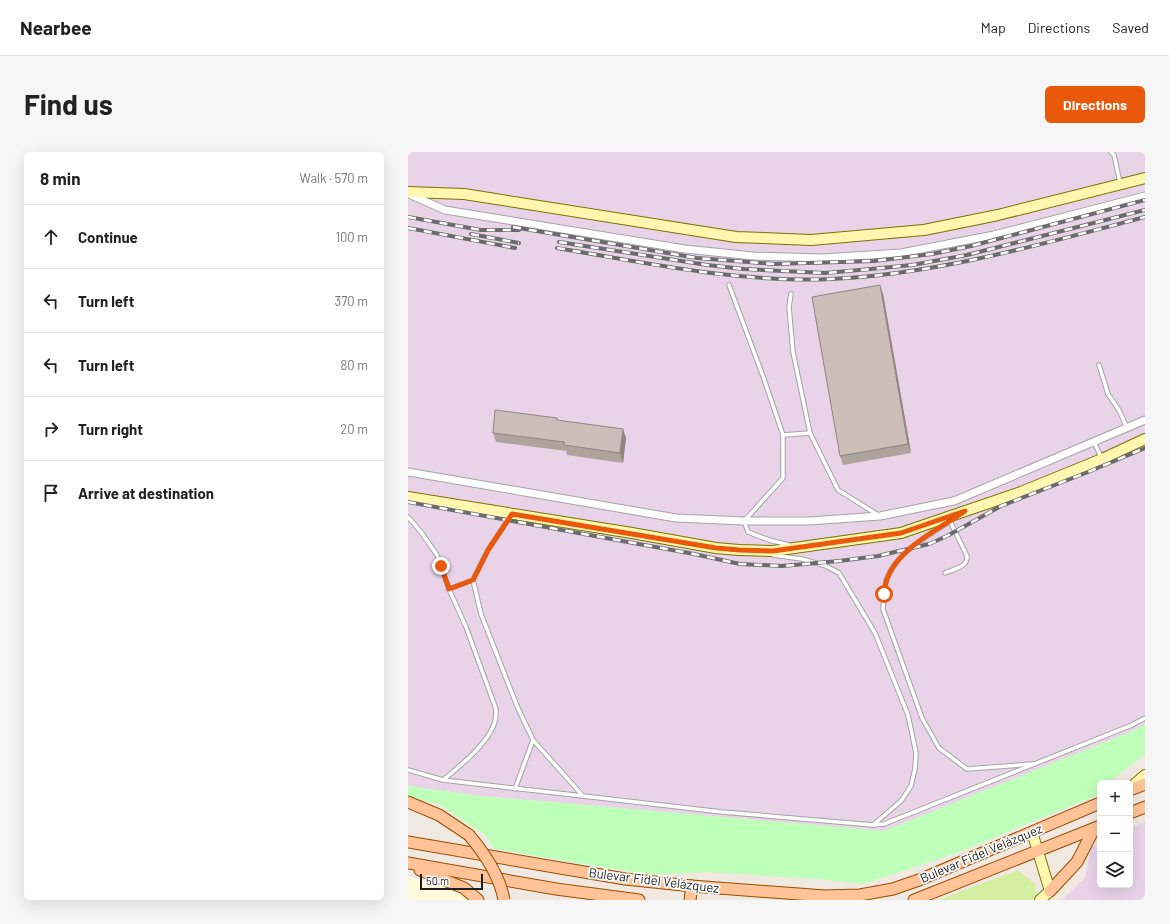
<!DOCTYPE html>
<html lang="en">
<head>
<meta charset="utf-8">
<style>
  body { margin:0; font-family:Barlow,sans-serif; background:#f6f6f6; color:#222 }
  .controls { position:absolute; right:12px; bottom:12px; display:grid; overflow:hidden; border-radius:6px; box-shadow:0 4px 16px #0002 }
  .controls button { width:36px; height:36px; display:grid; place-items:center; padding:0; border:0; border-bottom:1px solid #e0e0e0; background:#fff; color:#222; font:20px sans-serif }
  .scale { position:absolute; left:12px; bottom:10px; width:63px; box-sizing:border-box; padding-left:4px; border:2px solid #1d1d1d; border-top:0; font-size:11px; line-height:14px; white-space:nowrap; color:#1d1d1d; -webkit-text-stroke:3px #fff; paint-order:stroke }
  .stop { position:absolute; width:12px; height:12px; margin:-9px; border:3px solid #ea580c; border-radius:50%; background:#fff }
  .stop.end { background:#ea580c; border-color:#fff; box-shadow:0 1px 4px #0008 }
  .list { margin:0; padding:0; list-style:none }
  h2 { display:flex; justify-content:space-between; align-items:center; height:52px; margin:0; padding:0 16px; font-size:17px }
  h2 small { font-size:13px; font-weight:400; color:#767676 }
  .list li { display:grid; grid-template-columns:26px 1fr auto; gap:12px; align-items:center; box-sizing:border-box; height:64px; padding:0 16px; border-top:1px solid #e0e0e0 }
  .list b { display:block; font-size:15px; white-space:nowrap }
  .list em { font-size:13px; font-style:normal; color:#767676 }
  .icon { flex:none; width:22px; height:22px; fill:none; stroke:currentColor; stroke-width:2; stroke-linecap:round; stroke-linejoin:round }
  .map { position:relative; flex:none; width:737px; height:748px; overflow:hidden; border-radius:6px }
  header { display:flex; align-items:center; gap:24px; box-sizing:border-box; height:56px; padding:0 20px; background:#fff; border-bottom:1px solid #e0e0e0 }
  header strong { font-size:19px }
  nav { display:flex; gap:22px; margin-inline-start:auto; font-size:14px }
  .intro { display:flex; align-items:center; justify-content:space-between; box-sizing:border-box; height:96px; padding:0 24px }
  h1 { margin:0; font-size:28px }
  .button { padding:10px 18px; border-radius:6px; background:#ea580c; color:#fff; font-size:14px; font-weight:700 }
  main { display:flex; gap:24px; padding:0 24px }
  aside { flex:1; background:#fff; border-radius:6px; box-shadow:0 4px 16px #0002 }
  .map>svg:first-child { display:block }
</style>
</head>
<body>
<header>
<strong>Nearbee</strong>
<nav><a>Map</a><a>Directions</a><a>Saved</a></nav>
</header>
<div class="intro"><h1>Find us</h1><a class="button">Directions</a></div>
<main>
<aside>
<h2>8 min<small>Walk · 570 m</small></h2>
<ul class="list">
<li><svg class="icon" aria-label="ahead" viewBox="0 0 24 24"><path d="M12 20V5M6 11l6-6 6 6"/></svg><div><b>Continue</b></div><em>100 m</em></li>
<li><svg class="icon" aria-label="left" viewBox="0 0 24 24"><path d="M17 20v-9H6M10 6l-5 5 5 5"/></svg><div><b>Turn left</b></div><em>370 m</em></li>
<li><svg class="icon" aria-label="left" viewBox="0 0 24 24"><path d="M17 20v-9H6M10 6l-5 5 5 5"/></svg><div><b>Turn left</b></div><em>80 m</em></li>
<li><svg class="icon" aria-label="right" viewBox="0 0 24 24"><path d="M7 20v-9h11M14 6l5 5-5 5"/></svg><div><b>Turn right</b></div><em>20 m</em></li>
<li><svg class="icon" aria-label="arrive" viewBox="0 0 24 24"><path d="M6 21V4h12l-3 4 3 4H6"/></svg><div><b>Arrive at destination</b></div></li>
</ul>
</aside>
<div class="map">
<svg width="737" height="748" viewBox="0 0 737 748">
  <rect width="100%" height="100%" fill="#f0e9e2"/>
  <g fill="#e9d3e9">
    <path d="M0,0H737V572L727,578L476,679L73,644L0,634Z"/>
    <path d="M737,670V748H654L677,726L683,695L692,691V733H722V677Z"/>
  </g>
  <path fill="#fffadb" d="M0,724L48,737L60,748H0Z"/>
  <path fill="#d4efa2" d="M610,718L628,733V745L624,748H530Z"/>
  <path fill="#beffb9" d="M737,572V602L706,626L703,631H692V642L546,702L455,732L411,727L297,720L243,723L87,697L77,683L32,653L0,644V634L73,644L476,679L727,578Z"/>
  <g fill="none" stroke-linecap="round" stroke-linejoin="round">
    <g stroke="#a4a4a4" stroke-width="5.5">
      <g id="lane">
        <path d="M703,0L706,3L712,31"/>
        <path d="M321,133L356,227L375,283V326L336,369L340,380L361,388L381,393"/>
        <path d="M383,142L381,155L385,200L402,281L430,338L470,363"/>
        <path d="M691,213L700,242L711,258L719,276"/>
        <path d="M375,283L402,281"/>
        <path d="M686,290L694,307"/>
        <path d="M104,362L80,398L65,428L73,462L109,554L125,588L175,644L314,660L465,673L476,672L724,573L737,566"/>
        <path d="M0,365L13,380L29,403L41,437L58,475L88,557C88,561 88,565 87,569C82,590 51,615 35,628L0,618"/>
        <path d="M544,368C522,383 486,401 478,429C476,438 476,447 475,457L514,566L531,596L559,617L625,612"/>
        <path d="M365,403L394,407L418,414L431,421L467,481L500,563L508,601L507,617L503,634L493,649L465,673"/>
        <path d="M537,421C546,417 560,415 559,404L542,369"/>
        <path d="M41,437L65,428"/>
        <path d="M35,628L175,644"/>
        <path d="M107,637L125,588"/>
      </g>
    </g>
    <g stroke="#a4a4a4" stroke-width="9">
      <g id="street">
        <path d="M1,42L37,58L277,97L345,104L414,106L493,101L586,83L737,44"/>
        <path d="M0,320L268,366L336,369H401L472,364L546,349L737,268"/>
      </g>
    </g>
    <g stroke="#787300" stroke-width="12">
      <g id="secondary">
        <path d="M0,40L56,42L328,85L403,88L516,78L590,63L737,26"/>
        <path d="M0,345L224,381L308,396L331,398L365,399L493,381L613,340L694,307L737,287"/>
        <path d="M722,636L737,623"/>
        <path d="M624,680L642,739L632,748"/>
      </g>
    </g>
    <g stroke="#964e00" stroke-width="13">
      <g id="primary">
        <path d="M722,638L737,632"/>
        <path d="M0,650L31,663L61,683"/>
        <path d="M722,661L737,655"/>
        <path d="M0,690L217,727L284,734L417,744L452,743L485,737L511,728L692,651"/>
        <path d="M0,711L148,737L231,748"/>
        <path d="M12,718L56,736L70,748"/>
        <path d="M642,739L669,710L686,677"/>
        <path d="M282,748L284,734"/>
        <path d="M506,748L692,674"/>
      </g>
    </g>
    <use href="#lane" stroke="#fff" stroke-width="3.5"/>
    <use href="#street" stroke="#fff" stroke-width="7"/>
    <use href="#secondary" stroke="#fff7b0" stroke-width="10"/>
    <use href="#primary" stroke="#ffc397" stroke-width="11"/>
    <g stroke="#6b6b6b" stroke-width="4">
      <g id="rail">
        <path d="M0,65L73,78H111"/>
        <path d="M105,75L289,106L366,112L466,109L524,102L563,94L737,48"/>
        <path d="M0,76L107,96"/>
        <path d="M63,82L111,91"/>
        <path d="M151,90L299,113L336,117L417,121L463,117L504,113L559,103L737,58"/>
        <path d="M149,96C239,111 331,131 423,127C530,122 634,92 737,65"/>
        <path d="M0,350L286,402L332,412L374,414L431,409L470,404L521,392L539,384L593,354L680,320L737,296"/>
      </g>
    </g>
    <use href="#rail" stroke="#fff" stroke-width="2.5" stroke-dasharray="8" stroke-linecap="butt"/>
    <g stroke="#964e00" stroke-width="13" stroke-linecap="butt">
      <path id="primary-bridge" d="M61,683C77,702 92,724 96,748"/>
    </g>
    <use href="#primary-bridge" stroke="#ffc397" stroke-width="11"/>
  </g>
  <g fill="#afa39e">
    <path d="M475,142L503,301L435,313L432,304Z"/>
    <path d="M149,266L150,268L218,286L215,311L159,303L158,299L88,290L85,281Z"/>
  </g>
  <g fill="#8f8581">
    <path d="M472,133L475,142L503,301L500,292Z"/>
    <path d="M215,277L218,286L215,311L212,301Z"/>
  </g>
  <g fill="#ccbeb8" stroke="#8f8581">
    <path d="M472,133L500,292L432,304L404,145Z"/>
    <path d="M87,258L149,266V268L215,277L212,301L156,293V290L85,281Z"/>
  </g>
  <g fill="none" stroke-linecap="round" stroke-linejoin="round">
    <path stroke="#ea580c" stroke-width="5" d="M33,414L41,437L65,428L80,398L104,362L308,396L331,398L365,399L493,381L557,359C531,377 490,396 479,427C477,432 477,437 476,442"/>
  </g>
  <g text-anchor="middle" stroke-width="3.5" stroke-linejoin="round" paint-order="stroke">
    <g font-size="13" fill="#1d1d1d" stroke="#fff">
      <text transform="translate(573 701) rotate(-23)" y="5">Bulevar Fidel Velázquez</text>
      <text transform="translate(246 728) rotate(7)" y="5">Bulevar Fidel Velázquez</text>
    </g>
  </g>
</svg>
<div class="controls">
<button>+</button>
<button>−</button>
<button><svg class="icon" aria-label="layers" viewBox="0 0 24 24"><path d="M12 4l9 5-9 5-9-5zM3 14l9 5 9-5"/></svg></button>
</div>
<div class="scale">50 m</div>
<div class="stop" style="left:476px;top:442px"></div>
<div class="stop end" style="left:33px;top:414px"></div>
</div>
</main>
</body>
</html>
